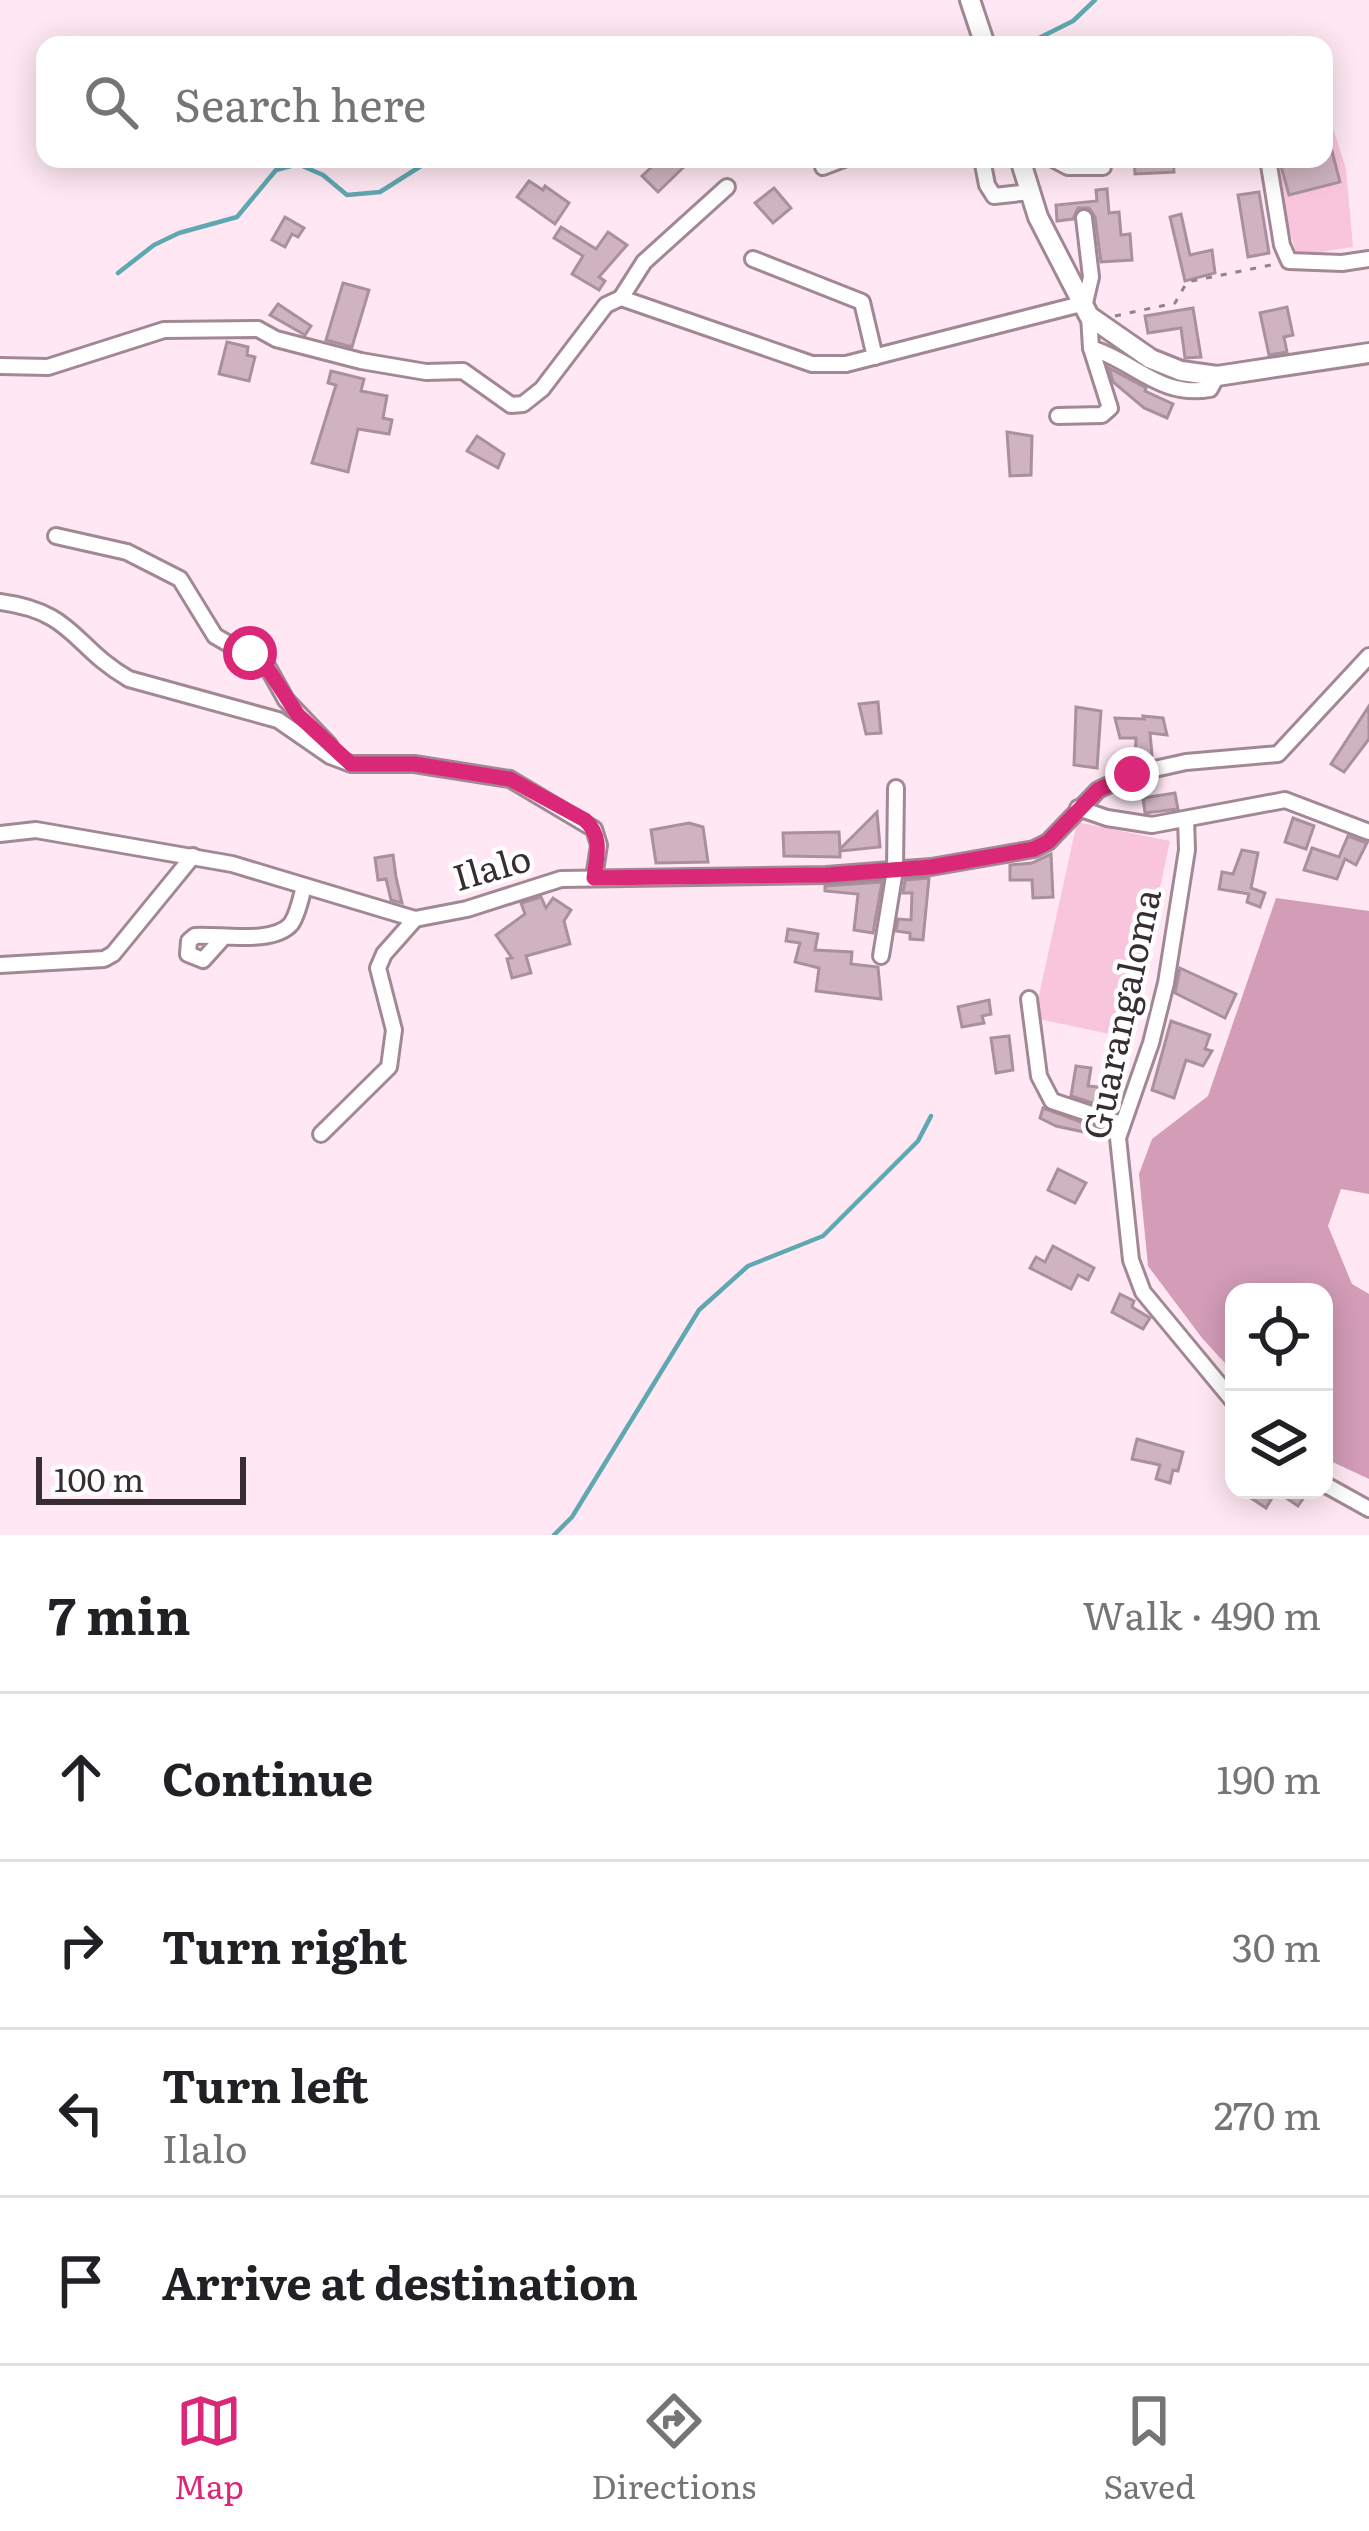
<!DOCTYPE html>
<html lang="en">
<head>
<meta charset="utf-8">
<style>
  body { margin:0; font-family:Literata,serif; background:#f6f6f6; color:#202124 }
  .controls { position:absolute; right:36px; bottom:36px; display:grid; overflow:hidden; border-radius:24px; box-shadow:0 6px 30px #0003 }
  .controls button { width:108px; height:108px; display:grid; place-items:center; padding:0; border:0; border-bottom:3px solid #e0e0e0; background:#fff; color:#202124; font:60px sans-serif }
  .scale { position:absolute; left:36px; bottom:30px; width:210px; box-sizing:border-box; padding-left:12px; border:6px solid #382d32; border-top:0; font-size:33px; line-height:42px; white-space:nowrap; color:#382d32; -webkit-text-stroke:9px #fff; paint-order:stroke }
  .stop { position:absolute; width:36px; height:36px; margin:-27px; border:9px solid #db2777; border-radius:50%; background:#fff }
  .stop.end { background:#db2777; border-color:#fff; box-shadow:0 3px 12px #0008 }
  .list { margin:0; padding:0; list-style:none }
  h2 { display:flex; justify-content:space-between; align-items:center; height:156px; margin:0; padding:0 48px; font-size:51px }
  h2 small { font-size:39px; font-weight:400; color:#757577 }
  .list li { display:grid; grid-template-columns:78px 1fr auto; gap:36px; align-items:center; box-sizing:border-box; height:168px; padding:0 48px; border-top:3px solid #e0e0e0 }
  .list b { display:block; font-size:45px; white-space:nowrap }
  .list p { margin:0; font-size:39px; white-space:nowrap; color:#757577 }
  .list em { font-size:39px; font-style:normal; color:#757577 }
  .icon { flex:none; width:66px; height:66px; fill:none; stroke:currentColor; stroke-width:2; stroke-linecap:round; stroke-linejoin:round }
  .map { position:relative; flex:none; width:1369px; height:1535px; overflow:hidden }
  .search { position:absolute; background:#fff; box-shadow:0 6px 30px #0003; left:36px; right:36px; top:36px; height:132px; display:flex; align-items:center; gap:30px; box-sizing:border-box; padding:0 42px; border-radius:24px; color:#757577; font-size:45px }
  .sheet { height:828px; background:#fff }
  nav { display:flex; justify-content:space-around; align-items:center; box-sizing:border-box; height:168px; border-top:3px solid #e0e0e0; background:#fff; font-size:33px; color:#757577 }
  nav a { display:grid; justify-items:center; gap:6px }
  nav .on { color:#db2777 }
  .map>svg:first-child { display:block }
</style>
</head>
<body>
<div class="map">
<svg width="1369" height="1535" viewBox="0 0 1369 1535">
  <rect width="100%" height="100%" fill="#ffe8f3"/>
  <g fill="#f8c5dd">
    <path d="M1324,100L1346,169L1353,247L1297,256L1269,159H1324Z"/>
    <path d="M1077,822L1170,841L1128,1038L1034,1018Z"/>
  </g>
  <path fill="#d39cb7" d="M1276,898L1369,911V1194L1341,1189L1328,1226L1352,1284L1369,1294V1479L1324,1458V1292H1234V1373L1202,1338L1148,1266L1139,1174L1152,1139L1208,1096Z"/>
  <g fill="none" stroke-linecap="round" stroke-linejoin="round">
    <g stroke="#5fa7b1" stroke-width="4.5">
      <path d="M1033,41L1073,21L1095,0"/>
      <path d="M118,273L154,245L179,233L237,217L276,170L298,164L323,175L347,195L380,192L432,159"/>
      <path d="M554,1535L572,1517L699,1310L748,1266L823,1236L918,1141L931,1116"/>
    </g>
  </g>
  <g fill="#cfb4c0" stroke="#aa909c" stroke-width="3">
    <path d="M1324,136H1328L1340,182L1289,195L1279,159H1324Z"/>
    <path d="M660,159H692L658,192L642,176Z"/>
    <path d="M1134,159H1173L1174,172L1135,174Z"/>
    <path d="M529,181L543,190L545,186L569,203L555,224L517,197Z"/>
    <path d="M774,188L791,208L773,223L755,203Z"/>
    <path d="M1107,189L1109,213L1119,212L1121,235L1130,234L1132,260L1101,262L1095,217L1089,208H1078L1073,219L1057,221L1056,205L1097,201L1096,190Z"/>
    <path d="M1259,192L1269,253L1248,257L1238,195Z"/>
    <path d="M1181,214L1190,255L1212,250L1215,273L1185,281L1170,217Z"/>
    <path d="M285,217L304,228L298,237L292,234L285,247L272,240Z"/>
    <path d="M561,227L596,249L608,232L627,245L599,277L605,281L599,290L572,274L583,256L554,238Z"/>
    <path d="M343,283L369,290L352,347L326,340Z"/>
    <path d="M278,304L311,326L305,335L270,315Z"/>
    <path d="M1287,307L1293,335L1284,337L1287,352L1269,355L1260,313Z"/>
    <path d="M1193,308L1201,357L1185,358L1181,328L1148,333L1145,316Z"/>
    <path d="M227,342L248,347L247,355L255,357L249,381L219,374Z"/>
    <path d="M1109,368L1146,388L1145,391L1173,404L1167,418L1144,408L1113,382Z"/>
    <path d="M331,371L364,379L361,391L387,396L383,418L392,420L389,434L358,429L348,472L312,463L336,385L328,383Z"/>
    <path d="M1007,432L1032,436L1031,475L1010,476Z"/>
    <path d="M477,436L504,454L498,468L467,451Z"/>
    <path d="M878,702L881,733L866,734L859,704Z"/>
    <path d="M1369,706V739L1344,772L1331,764Z"/>
    <path d="M1076,707L1101,711L1097,768L1074,765Z"/>
    <path d="M1143,716L1163,718L1167,735L1150,733L1152,755L1135,758L1136,738H1120L1115,718L1144,719Z"/>
    <path d="M1175,793L1178,809L1145,813L1143,798Z"/>
    <path d="M877,812L880,847L840,851V857L784,856L783,833L839,832L840,849Z"/>
    <path d="M1293,818L1314,826L1306,849L1285,842Z"/>
    <path d="M689,823L703,827L708,862L656,863L651,830Z"/>
    <path d="M1348,836L1367,843L1356,865L1345,859L1337,879L1304,870L1312,848L1339,857Z"/>
    <path d="M1242,850L1258,853L1251,888L1265,893L1260,907L1247,902L1249,894L1219,889L1222,872L1233,874Z"/>
    <path d="M1051,854L1053,897L1033,898L1032,880H1010V865L1032,863Z"/>
    <path d="M393,855L396,877L402,903L391,900L386,879L378,880L375,858Z"/>
    <path d="M929,878L923,940L910,939V933L896,931L898,919L911,920L912,893H903L905,880Z"/>
    <path d="M882,882L873,933L854,930L858,894L825,891V886Z"/>
    <path d="M541,897L546,908L553,898L571,910L564,921L570,944L526,956L531,973L512,978L507,959L512,958L496,935L525,914L521,903Z"/>
    <path d="M788,929L818,934L815,950L852,952L851,964L878,967L881,999L816,991L819,968L795,962L800,943L786,941Z"/>
    <path d="M1180,968L1236,994L1225,1018L1175,993Z"/>
    <path d="M989,1000L991,1014L982,1016L984,1023L962,1027L958,1007Z"/>
    <path d="M1171,1021L1210,1035L1205,1049L1212,1051L1203,1066L1186,1060L1174,1098L1152,1090Z"/>
    <path d="M1009,1036L1013,1070L996,1073L991,1038Z"/>
    <path d="M1076,1066L1091,1068L1088,1086L1099,1087L1096,1104L1071,1096Z"/>
    <path d="M1043,1108L1108,1132L1107,1137L1056,1126L1040,1118Z"/>
    <path d="M1058,1169L1086,1183L1075,1203L1048,1190Z"/>
    <path d="M1053,1246L1094,1268L1088,1280L1078,1275L1071,1289L1030,1268L1036,1257L1045,1262Z"/>
    <path d="M1120,1294L1134,1301L1132,1307L1150,1318L1143,1329L1112,1312Z"/>
    <path d="M1137,1439L1183,1452L1178,1471L1173,1470L1170,1483L1156,1479L1160,1465L1132,1459Z"/>
    <path d="M1256,1490H1309L1298,1506L1276,1491L1266,1508L1251,1498Z"/>
  </g>
  <g fill="none" stroke-linecap="round" stroke-linejoin="round">
    <g stroke="#a28894" stroke-width="20">
      <g id="minor">
        <path d="M982,159L987,185L994,196L1030,192"/>
        <path d="M1053,159L1068,167H1103"/>
        <path d="M1268,159L1282,245L1289,261L1342,263L1369,259"/>
        <path d="M823,167L844,159"/>
        <path d="M753,259L862,302L875,357"/>
        <path d="M621,298L644,262L727,187"/>
        <path d="M1091,348C1134,361 1160,398 1210,389L1217,376"/>
        <path d="M0,366L48,367L164,330L258,329L276,339L361,361L426,372L463,371L511,405L523,404L542,389L606,305L621,298L812,364H846L1085,303L1091,277L1084,218"/>
        <path d="M1058,416L1102,415L1110,408L1091,348L1089,316"/>
        <path d="M56,536L127,552L180,579L215,636L267,666L286,700L329,745"/>
        <path d="M0,602C75,612 72,646 129,679L278,720L330,756L351,764H414L510,779L594,829L599,845L594,878"/>
        <path d="M1078,808L1107,818L1152,825L1285,800L1369,832"/>
        <path d="M1186,819L1187,850L1166,983L1151,1043L1118,1138L1131,1260L1143,1292L1234,1402"/>
        <path d="M0,834L36,830L232,864L415,919L467,909L561,879L826,875L931,867L1034,849L1048,842L1098,790L1132,774L1186,762L1278,754L1369,656"/>
        <path d="M221,940L203,960L188,954L189,941L195,936C218,934 273,945 291,924C298,914 301,898 304,886"/>
        <path d="M881,956L895,870L896,788"/>
        <path d="M0,965L104,959L113,954L193,856"/>
        <path d="M1029,999L1039,1076L1052,1101L1121,1124"/>
        <path d="M321,1134L389,1067L394,1030L378,968L384,954L415,919"/>
        <path d="M1324,1484L1369,1509"/>
      </g>
    </g>
    <g stroke="#a28894" stroke-width="24">
      <g id="major">
        <path d="M970,0L985,45"/>
        <path d="M1020,159L1038,217L1089,316L1151,359L1181,371L1217,376L1369,353"/>
      </g>
    </g>
    <path stroke="#92828a" stroke-width="3" stroke-dasharray="6 9" stroke-linecap="butt" d="M1115,316L1175,303L1187,282L1276,264"/>
    <use href="#minor" stroke="#fff" stroke-width="14"/>
    <use href="#major" stroke="#fff" stroke-width="18"/>
  </g>
  <g fill="none" stroke-linecap="round" stroke-linejoin="round">
    <path stroke="#db2777" stroke-width="15" d="M250,653L266,666L298,715L351,764H414L510,779L585,820C603,837 597,855 594,878L826,875L931,867L1034,849L1048,842L1098,790L1132,774"/>
  </g>
  <g text-anchor="middle" stroke-width="9" stroke-linejoin="round" paint-order="stroke">
    <g font-size="36" fill="#382d32" stroke="#fff">
      <text transform="translate(492 868) rotate(-16)" y="13">Ilalo</text>
      <text transform="translate(1122 1014) rotate(-78)" y="13">Guarangaloma</text>
    </g>
  </g>
</svg>
<div class="controls">
<button><svg class="icon" aria-label="locate" viewBox="0 0 24 24"><circle cx="12" cy="12" r="6"/><path d="M12 2v4M12 18v4M2 12h4M18 12h4"/></svg></button>
<button><svg class="icon" aria-label="layers" viewBox="0 0 24 24"><path d="M12 4l9 5-9 5-9-5zM3 14l9 5 9-5"/></svg></button>
</div>
<div class="scale">100 m</div>
<div class="stop" style="left:250px;top:653px"></div>
<div class="stop end" style="left:1132px;top:774px"></div>
<div class="search"><svg class="icon" aria-label="search" viewBox="0 0 24 24"><circle cx="10" cy="10" r="6"/><path d="M15 15l6 6"/></svg>Search here</div>
</div>
<section class="sheet">
<h2>7 min<small>Walk · 490 m</small></h2>
<ul class="list">
<li><svg class="icon" aria-label="ahead" viewBox="0 0 24 24"><path d="M12 20V5M6 11l6-6 6 6"/></svg><div><b>Continue</b></div><em>190 m</em></li>
<li><svg class="icon" aria-label="right" viewBox="0 0 24 24"><path d="M7 20v-9h11M14 6l5 5-5 5"/></svg><div><b>Turn right</b></div><em>30 m</em></li>
<li><svg class="icon" aria-label="left" viewBox="0 0 24 24"><path d="M17 20v-9H6M10 6l-5 5 5 5"/></svg><div><b>Turn left</b><p>Ilalo</p></div><em>270 m</em></li>
<li><svg class="icon" aria-label="arrive" viewBox="0 0 24 24"><path d="M6 21V4h12l-3 4 3 4H6"/></svg><div><b>Arrive at destination</b></div></li>
</ul>
</section>
<nav>
<a class="on"><svg class="icon" aria-label="map" viewBox="0 0 24 24"><path d="M3 6l6-2 6 2 6-2v14l-6 2-6-2-6 2zM9 4v14M15 6v14"/></svg>Map</a>
<a><svg class="icon" aria-label="directions" viewBox="0 0 24 24"><path d="M12 3l9 9-9 9-9-9zM9 14v-3h6M13 9l2 2-2 2"/></svg>Directions</a>
<a><svg class="icon" aria-label="saved" viewBox="0 0 24 24"><path d="M7 4h10v16l-5-4-5 4z"/></svg>Saved</a>
</nav>
</body>
</html>
